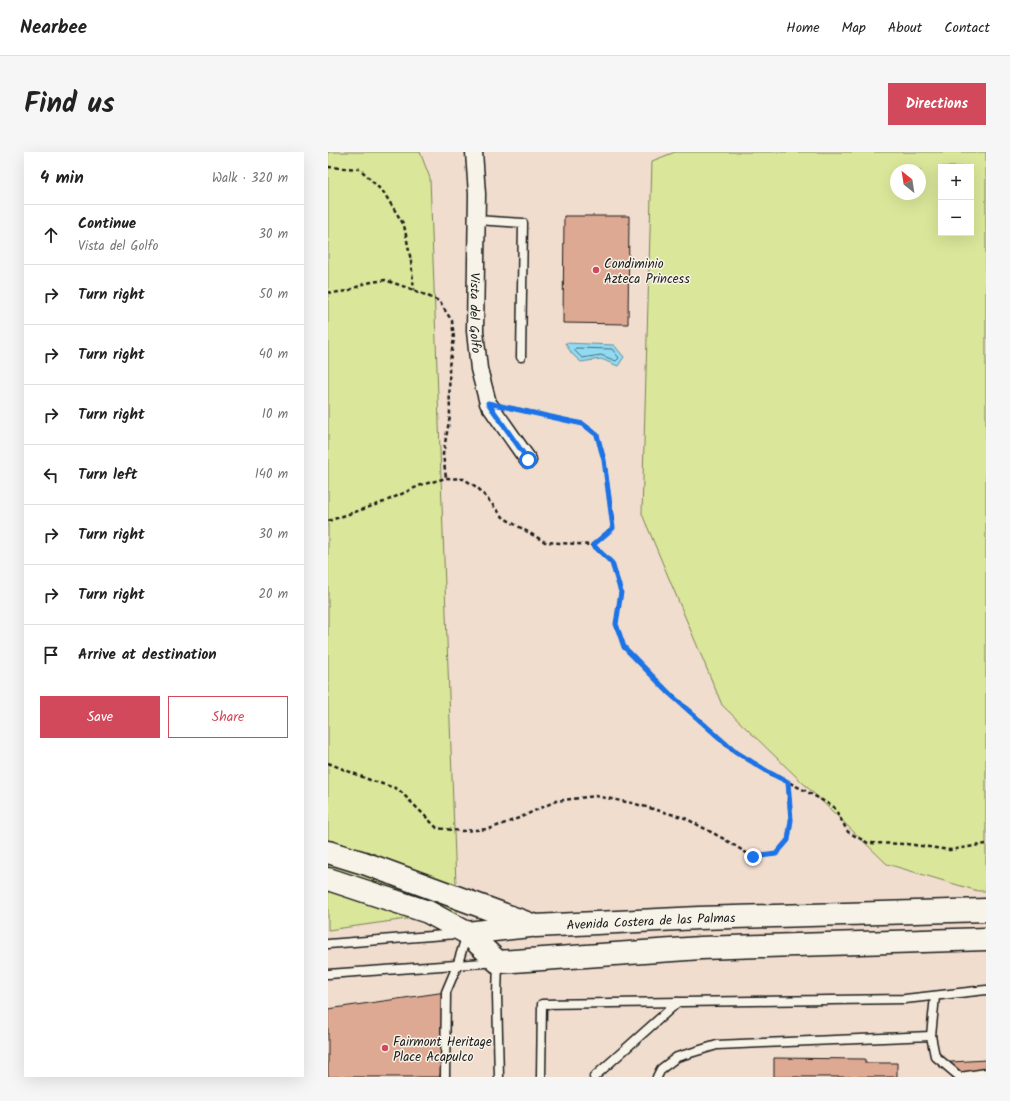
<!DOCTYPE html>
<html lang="en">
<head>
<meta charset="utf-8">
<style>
  body { margin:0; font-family:Kalam,sans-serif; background:#f6f6f6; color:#222 }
  .controls { position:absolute; right:12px; top:12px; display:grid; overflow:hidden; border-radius:0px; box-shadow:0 4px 16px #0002 }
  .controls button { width:36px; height:36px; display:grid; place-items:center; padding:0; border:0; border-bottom:1px solid #e0e0e0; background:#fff; color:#222; font:20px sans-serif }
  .compass { position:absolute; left:562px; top:12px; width:36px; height:36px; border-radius:50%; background:#fff; box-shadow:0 4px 16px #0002; rotate:330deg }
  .stop { position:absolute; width:12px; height:12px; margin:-9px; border:3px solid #1a73e8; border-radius:50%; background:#fff }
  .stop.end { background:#1a73e8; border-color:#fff; box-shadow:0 1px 4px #0008 }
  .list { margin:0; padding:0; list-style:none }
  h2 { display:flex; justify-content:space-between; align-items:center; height:52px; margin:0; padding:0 16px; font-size:17px }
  h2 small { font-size:13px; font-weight:400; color:#767676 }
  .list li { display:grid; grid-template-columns:26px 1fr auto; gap:12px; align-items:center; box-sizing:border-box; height:60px; padding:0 16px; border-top:1px solid #e0e0e0 }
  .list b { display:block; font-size:15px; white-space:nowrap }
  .list p { margin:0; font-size:13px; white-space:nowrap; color:#767676 }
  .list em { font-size:13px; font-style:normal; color:#767676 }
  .actions { display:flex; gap:8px; padding:12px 16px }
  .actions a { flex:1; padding:9px 0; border:1px solid #d1495b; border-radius:0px; text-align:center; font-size:14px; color:#d1495b }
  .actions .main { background:#d1495b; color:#fff }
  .icon { flex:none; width:22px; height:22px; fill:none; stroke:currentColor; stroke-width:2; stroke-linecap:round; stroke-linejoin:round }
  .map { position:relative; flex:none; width:658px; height:925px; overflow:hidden; border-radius:0px }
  header { display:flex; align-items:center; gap:24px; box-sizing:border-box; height:56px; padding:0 20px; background:#fff; border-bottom:1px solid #e0e0e0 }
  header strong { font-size:19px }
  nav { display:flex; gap:22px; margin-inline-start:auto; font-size:14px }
  .intro { display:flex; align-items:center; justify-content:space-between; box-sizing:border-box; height:96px; padding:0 24px }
  h1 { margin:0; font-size:28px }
  .button { padding:10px 18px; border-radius:0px; background:#d1495b; color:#fff; font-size:14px; font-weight:700 }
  main { display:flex; gap:24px; padding:0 24px }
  aside { flex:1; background:#fff; border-radius:0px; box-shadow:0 4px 16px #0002 }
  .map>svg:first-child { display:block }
</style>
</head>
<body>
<header>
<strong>Nearbee</strong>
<nav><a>Home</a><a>Map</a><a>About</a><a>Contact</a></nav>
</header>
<div class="intro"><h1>Find us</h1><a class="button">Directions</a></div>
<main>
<aside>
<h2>4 min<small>Walk · 320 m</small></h2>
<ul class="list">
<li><svg class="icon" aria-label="ahead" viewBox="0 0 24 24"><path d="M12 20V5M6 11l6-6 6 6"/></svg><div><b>Continue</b><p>Vista del Golfo</p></div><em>30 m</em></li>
<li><svg class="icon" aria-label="right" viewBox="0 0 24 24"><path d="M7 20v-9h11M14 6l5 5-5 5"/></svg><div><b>Turn right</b></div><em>50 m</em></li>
<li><svg class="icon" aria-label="right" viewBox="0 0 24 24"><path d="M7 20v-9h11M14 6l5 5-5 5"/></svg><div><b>Turn right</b></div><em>40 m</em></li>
<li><svg class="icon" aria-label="right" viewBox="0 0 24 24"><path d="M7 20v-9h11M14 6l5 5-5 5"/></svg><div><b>Turn right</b></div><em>10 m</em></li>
<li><svg class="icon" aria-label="left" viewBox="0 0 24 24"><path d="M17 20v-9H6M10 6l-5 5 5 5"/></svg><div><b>Turn left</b></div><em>140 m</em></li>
<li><svg class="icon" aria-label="right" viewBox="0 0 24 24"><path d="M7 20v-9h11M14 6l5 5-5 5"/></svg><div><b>Turn right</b></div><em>30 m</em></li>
<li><svg class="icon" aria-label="right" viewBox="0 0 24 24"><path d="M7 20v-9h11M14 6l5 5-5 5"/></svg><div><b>Turn right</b></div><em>20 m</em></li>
<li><svg class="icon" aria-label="arrive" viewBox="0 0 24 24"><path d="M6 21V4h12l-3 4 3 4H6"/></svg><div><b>Arrive at destination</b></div></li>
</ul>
<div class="actions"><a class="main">Save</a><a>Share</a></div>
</aside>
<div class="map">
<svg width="658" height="925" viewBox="0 0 658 925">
  <rect width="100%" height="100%" fill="#f0ddce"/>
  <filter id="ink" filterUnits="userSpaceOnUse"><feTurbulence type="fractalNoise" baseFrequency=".025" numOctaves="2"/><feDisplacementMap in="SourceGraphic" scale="8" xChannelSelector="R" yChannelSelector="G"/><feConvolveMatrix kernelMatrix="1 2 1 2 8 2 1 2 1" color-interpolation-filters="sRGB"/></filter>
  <g filter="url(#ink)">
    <g fill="#dae699" stroke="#7b815a" fill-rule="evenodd">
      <path d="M0,0H92L102,26L129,760L0,778Z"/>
      <path d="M347,0H658V739H650L559,712L394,553L314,362L324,9ZM613,15H643V81H613ZM568,18H592V42H568Z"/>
    </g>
    <path fill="#91dbf2" stroke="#628f9c" d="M237,191L286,193L296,205L290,214L273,207L253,210L244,202Z"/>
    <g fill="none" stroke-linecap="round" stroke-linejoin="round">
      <path stroke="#4b6872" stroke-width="1" d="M248,196L284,197L291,206L288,209L273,203L254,206L247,199Z"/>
    </g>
    <g fill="#dea992" stroke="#1c1c1c">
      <path d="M236,64H301L300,172L235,171Z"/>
      <path d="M118,840V866L112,925H0V857Z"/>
      <path d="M446,906L537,907V911H569V925H446Z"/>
      <path d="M658,908V925H624L623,910Z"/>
    </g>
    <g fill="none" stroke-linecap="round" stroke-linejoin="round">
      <g stroke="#1c1c1c" stroke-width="11">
        <g id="lane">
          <path d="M148,68L195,71L193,205"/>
          <path d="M0,792L129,782"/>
          <path d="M0,822L170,810L169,843L171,925"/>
          <path d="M607,844L603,884L607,904L632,925L658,921"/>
          <path d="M117,925L118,840L129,814L139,782"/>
          <path d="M213,925L214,852L577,847L658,838"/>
          <path d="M266,925L350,850"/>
          <path d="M329,925L333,917L349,905L389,893L603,884"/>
        </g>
      </g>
      <g stroke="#1c1c1c" stroke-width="19">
        <g id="street">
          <path id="s1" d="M146,0L149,42L147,179L151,217L160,251L200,308"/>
        </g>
      </g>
      <g stroke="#1c1c1c" stroke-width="25">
        <g id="secondary">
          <path id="s2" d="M0,700L36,711L207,774L371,766L658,758"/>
          <path d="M0,727L100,760L139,781L170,810L373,796L658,787"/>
          <path d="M139,781L202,774"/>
        </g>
      </g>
      <g stroke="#1c1c1c" stroke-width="2.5" stroke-dasharray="4 3" stroke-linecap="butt">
        <path d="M0,15L32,17L56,41L76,73L83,109L86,138"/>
        <path d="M0,140L4,141L19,139L38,131L57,128L86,138L111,149L124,169L126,187L121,214L122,264L115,302L118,326"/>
        <path d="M0,369L56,350L93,333L118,326L136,327L150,336L176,366L217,390L265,393L285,375L276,308L269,283L255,272L184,256"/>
        <path d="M265,393L284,411L293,440L288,472L296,495L342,542L405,598L442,621L476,638L506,655L520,680L540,691L579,692L622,698L658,692"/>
        <path d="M0,611L42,628L70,637L109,676L133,679L161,677L191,666L228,649L267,644L304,651L357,666L396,687L425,705L448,702L460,688L463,668L460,630"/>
      </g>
      <use href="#lane" stroke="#f7f3e8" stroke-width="8"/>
      <use href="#street" stroke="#f7f3e8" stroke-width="16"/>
      <use href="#secondary" stroke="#f7f3e8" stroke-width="22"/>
    </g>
  </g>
  <g fill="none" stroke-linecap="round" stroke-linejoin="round" filter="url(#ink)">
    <path stroke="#1a73e8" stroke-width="5" d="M200,308L160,251L255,272L269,283L276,308L285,376L265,393L284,411L293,440L288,472L296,495L342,542L405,598L442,621L460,630L463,668L460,688L448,702L425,705"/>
  </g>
  <g fill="#d1495b" stroke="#f7f3e8" stroke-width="1.5">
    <circle cx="268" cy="118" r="4"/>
    <circle cx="57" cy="896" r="4"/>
  </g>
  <g text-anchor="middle" stroke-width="3" stroke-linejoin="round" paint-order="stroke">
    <g font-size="13" fill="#1c1c1c" stroke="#f7f3e8" text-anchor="start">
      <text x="276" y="116">Condiminio<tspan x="276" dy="15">Azteca Princess</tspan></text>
      <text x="65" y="894">Fairmont Heritage<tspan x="65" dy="15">Place Acapulco</tspan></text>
    </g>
    <g font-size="13" fill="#1c1c1c" stroke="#f7f3e8">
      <text dy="5" stroke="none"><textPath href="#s1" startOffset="161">Vista del Golfo</textPath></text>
      <text dy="5" stroke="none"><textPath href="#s2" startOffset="336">Avenida Costera de las Palmas</textPath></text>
    </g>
  </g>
</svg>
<div class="controls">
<button>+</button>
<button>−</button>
</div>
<svg class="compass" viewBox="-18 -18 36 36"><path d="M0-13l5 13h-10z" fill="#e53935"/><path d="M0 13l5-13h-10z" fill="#767676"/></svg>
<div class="stop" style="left:200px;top:308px"></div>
<div class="stop end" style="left:425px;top:705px"></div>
</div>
</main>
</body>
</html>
